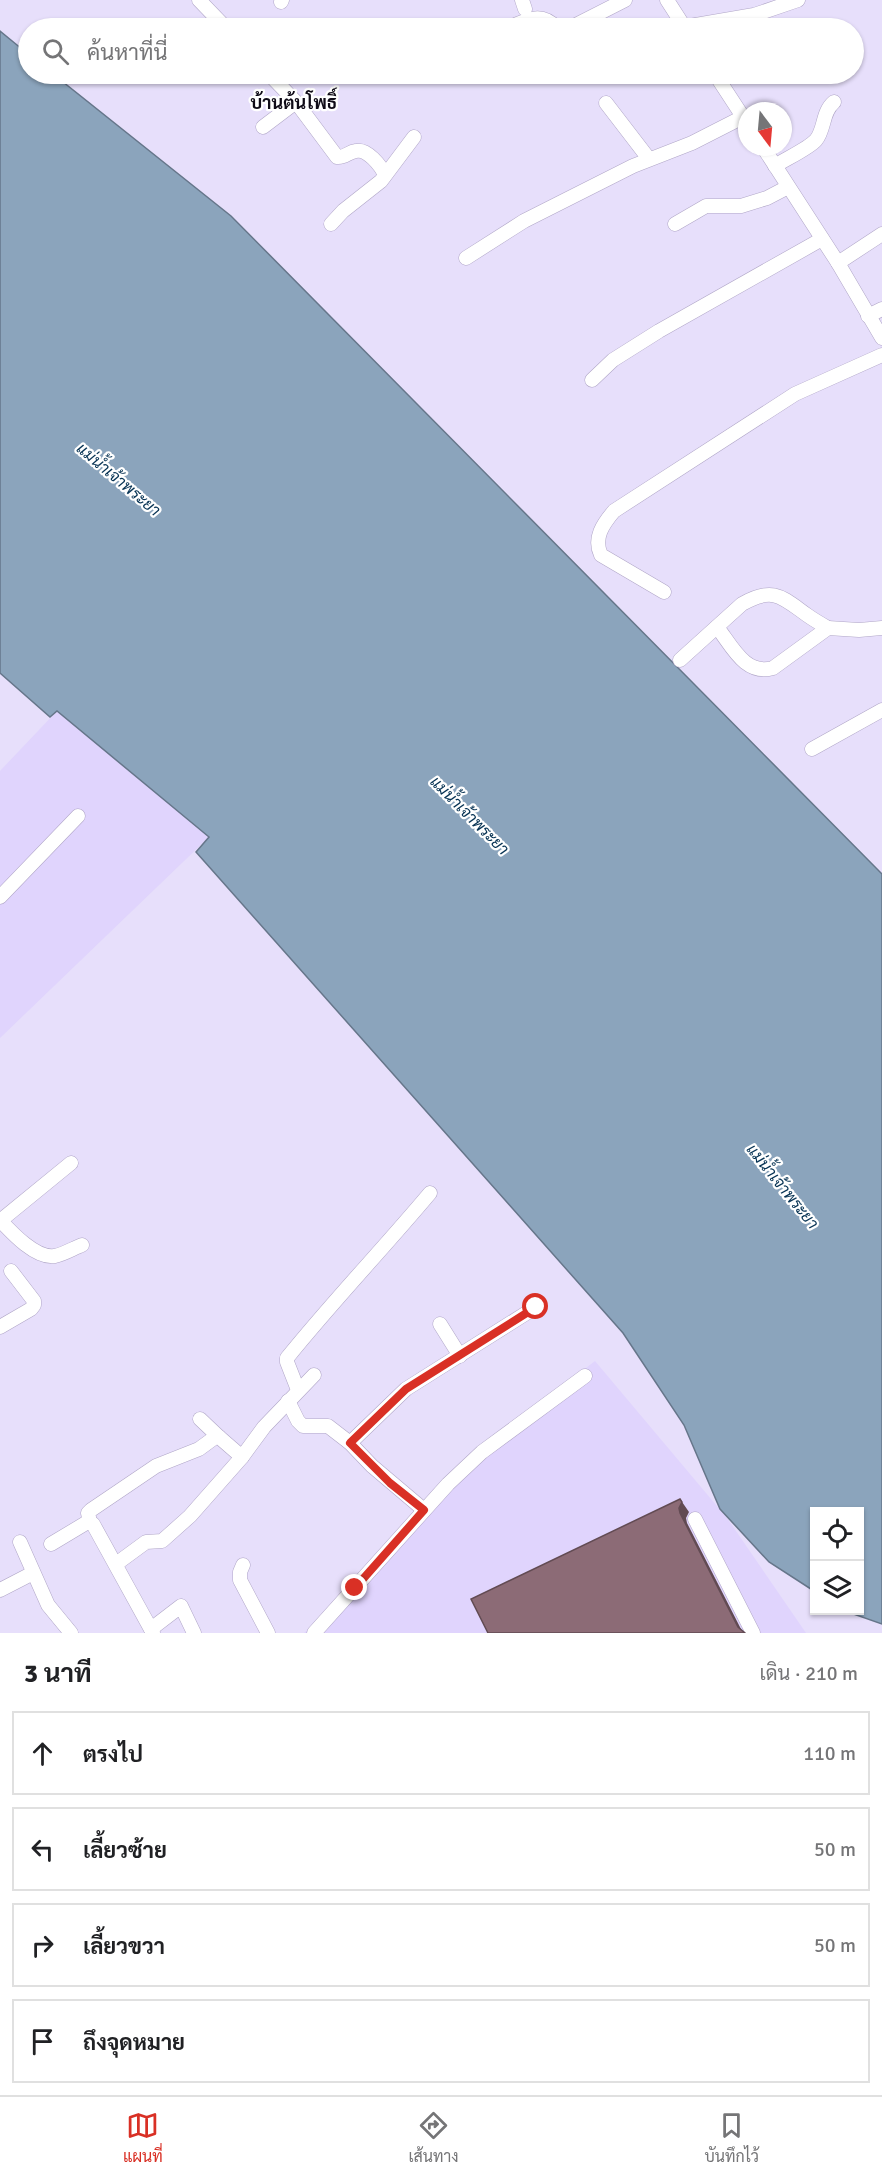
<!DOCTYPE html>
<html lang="th">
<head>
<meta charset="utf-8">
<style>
  body { margin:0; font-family:Signika,Sarabun,sans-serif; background:#f6f6f6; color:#202124 }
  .controls { position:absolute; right:18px; bottom:18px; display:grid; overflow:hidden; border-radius:0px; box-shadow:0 2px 4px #0004 }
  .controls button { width:54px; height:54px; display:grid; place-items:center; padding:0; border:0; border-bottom:2px solid #e0e0e0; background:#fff; color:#202124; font:30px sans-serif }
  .compass { position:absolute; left:738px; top:102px; width:54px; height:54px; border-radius:50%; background:#fff; box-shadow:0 2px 4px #0004; rotate:164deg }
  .stop { position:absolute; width:18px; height:18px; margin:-14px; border:4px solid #d93025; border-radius:50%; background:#fff }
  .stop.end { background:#d93025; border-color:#fff; box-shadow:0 2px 6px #0008 }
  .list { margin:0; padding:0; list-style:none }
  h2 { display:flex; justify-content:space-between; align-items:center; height:78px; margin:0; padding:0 24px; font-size:26px }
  h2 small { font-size:20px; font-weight:400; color:#757577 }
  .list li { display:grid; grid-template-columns:39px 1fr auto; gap:18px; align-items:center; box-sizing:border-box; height:84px; margin:0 12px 12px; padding:0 12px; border:2px solid #e0e0e0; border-radius:0px }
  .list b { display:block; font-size:22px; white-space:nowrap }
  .list em { font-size:20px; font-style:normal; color:#757577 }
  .icon { flex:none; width:33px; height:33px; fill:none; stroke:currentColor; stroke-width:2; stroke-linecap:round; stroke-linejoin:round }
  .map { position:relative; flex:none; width:882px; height:1633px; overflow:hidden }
  .search { position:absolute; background:#fff; box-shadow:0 2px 4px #0004; left:18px; right:18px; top:18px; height:66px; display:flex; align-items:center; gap:15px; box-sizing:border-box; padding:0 21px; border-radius:33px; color:#757577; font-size:22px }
  .sheet { height:462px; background:#fff }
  nav { display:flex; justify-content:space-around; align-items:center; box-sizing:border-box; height:84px; border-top:2px solid #e0e0e0; background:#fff; font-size:16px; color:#757577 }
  nav a { display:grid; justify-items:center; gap:3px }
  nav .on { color:#d93025 }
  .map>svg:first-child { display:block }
</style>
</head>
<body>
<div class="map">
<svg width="882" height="1633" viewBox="0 0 882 1633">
  <rect width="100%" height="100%" fill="#e7dffb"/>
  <g fill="#e0d4fd">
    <path d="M57,711L209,837L0,1038V771Z"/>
    <path d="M595,1361L727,1518L806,1633H304L348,1593L459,1466Z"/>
  </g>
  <path fill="#8ba4bc" stroke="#66768a" stroke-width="1.5" d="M0,31L28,54V74H53L231,216L882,874V1624L845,1611L860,1610V1512H814V1591L769,1562L720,1509L684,1425L623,1333L196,852L209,837L57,711L50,717L0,673Z"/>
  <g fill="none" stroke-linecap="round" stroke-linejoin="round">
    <g stroke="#b0a6c7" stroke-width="15">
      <g id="minor">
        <path d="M199,0L226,28"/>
        <path d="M522,0L525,9"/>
        <path d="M667,0L685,28"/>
        <path d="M281,2L282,0"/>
        <path d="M684,27L754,15L798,0"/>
        <path d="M507,28C527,21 540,10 557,28"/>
        <path d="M570,28L625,0"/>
        <path d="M269,74L296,102L337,157C345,158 348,152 356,151C367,148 381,166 385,175"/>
        <path d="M715,74L747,123"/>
        <path d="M606,103L649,159"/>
        <path d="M263,127L296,102"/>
        <path d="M763,147L838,263L882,338"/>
        <path d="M775,166C785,159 808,149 816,140C825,129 822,112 834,102"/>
        <path d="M331,224L343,211L381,181L414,137"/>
        <path d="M675,224L706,206H741L767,198L788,187"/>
        <path d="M466,258L524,221L633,166L692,143L743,117"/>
        <path d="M838,263L882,234"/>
        <path d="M868,316L882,309"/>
        <path d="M592,380L613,360L659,331L822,239"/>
        <path d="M664,592L601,555C593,538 603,524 614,511L795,394L882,355"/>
        <path d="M717,627C732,646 745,676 773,668L828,628L859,630L882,628"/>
        <path d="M680,660L742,604C773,586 782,597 807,615C814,620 821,624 828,628"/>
        <path d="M812,749L882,710"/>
        <path d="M0,897L78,816"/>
        <path d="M0,1220C12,1233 36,1259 55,1256C64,1254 74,1248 82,1245"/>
        <path d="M0,1221L71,1163"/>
        <path d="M440,1324L460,1356"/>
        <path d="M0,1327L31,1309L34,1305V1301L11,1271"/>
        <path d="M298,1390L287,1362V1358C333,1301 383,1249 430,1193"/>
        <path d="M288,1401L298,1421L303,1426H328L350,1443L372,1466L424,1510"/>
        <path d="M200,1419L219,1437"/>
        <path d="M350,1443L406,1389L536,1307"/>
        <path d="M695,1519L753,1633"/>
        <path d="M90,1522L88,1513L91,1510L156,1466L199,1449L214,1438L219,1437L242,1457"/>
        <path d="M20,1542L48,1605L71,1633"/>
        <path d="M51,1544L86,1523L90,1522L93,1524L153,1633"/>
        <path d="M116,1564L146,1542L162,1541L190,1516L242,1457L264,1427L314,1375"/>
        <path d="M243,1565L240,1572V1580L268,1633"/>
        <path d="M0,1590L33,1573"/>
        <path d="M151,1629L181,1606L194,1633"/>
        <path d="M314,1633L448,1484L482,1452L585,1376"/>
      </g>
    </g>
    <use href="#minor" stroke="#fff" stroke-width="14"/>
  </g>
  <path fill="#624b53" d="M680,1499L689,1512L686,1518L687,1523L743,1633L738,1627L680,1513L679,1508Z"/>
  <path fill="#8c6b76" stroke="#624b53" stroke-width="1.5" d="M680,1499L682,1502L679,1508L680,1513L738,1627L745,1633H488L471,1599Z"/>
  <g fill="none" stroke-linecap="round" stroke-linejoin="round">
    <path stroke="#d93025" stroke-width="8" d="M355,1588L424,1510L390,1483L350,1443L406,1389L536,1307"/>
  </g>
  <g text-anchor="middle" stroke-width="4.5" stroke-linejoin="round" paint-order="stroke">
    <g font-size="16" font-style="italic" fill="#063253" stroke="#fff">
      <text transform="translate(119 479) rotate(40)" y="6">แม่น้ำเจ้าพระยา</text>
      <text transform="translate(470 815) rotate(45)" y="6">แม่น้ำเจ้าพระยา</text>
      <text transform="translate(783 1186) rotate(51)" y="6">แม่น้ำเจ้าพระยา</text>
    </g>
    <g font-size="18" font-weight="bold" fill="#0f0b17" stroke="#fff">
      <text x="294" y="109">บ้านต้นโพธิ์</text>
    </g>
  </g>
</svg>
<div class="controls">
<button><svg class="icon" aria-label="locate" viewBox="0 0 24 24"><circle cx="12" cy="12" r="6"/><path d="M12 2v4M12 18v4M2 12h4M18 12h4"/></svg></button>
<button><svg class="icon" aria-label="layers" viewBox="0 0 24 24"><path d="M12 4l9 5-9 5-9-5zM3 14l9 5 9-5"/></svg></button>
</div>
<svg class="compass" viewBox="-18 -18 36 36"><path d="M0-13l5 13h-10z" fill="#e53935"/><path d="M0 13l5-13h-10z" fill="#757577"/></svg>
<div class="stop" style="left:536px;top:1307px"></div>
<div class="stop end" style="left:355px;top:1588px"></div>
<div class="search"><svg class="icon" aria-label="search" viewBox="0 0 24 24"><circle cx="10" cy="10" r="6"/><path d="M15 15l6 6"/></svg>ค้นหาที่นี่</div>
</div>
<section class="sheet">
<h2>3 นาที<small>เดิน · 210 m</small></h2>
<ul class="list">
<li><svg class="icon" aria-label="ahead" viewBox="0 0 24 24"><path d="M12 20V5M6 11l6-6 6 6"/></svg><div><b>ตรงไป</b></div><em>110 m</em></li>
<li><svg class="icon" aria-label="left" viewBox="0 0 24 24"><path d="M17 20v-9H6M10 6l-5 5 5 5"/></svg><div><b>เลี้ยวซ้าย</b></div><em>50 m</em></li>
<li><svg class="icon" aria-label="right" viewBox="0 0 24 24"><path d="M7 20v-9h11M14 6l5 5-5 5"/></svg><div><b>เลี้ยวขวา</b></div><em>50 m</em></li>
<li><svg class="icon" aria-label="arrive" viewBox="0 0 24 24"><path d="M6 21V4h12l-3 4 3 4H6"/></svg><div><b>ถึงจุดหมาย</b></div></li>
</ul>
</section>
<nav>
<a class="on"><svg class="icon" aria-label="map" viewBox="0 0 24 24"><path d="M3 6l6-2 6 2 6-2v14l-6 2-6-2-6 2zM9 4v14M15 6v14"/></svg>แผนที่</a>
<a><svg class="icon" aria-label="directions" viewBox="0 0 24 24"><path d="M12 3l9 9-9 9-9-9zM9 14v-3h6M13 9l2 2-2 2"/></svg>เส้นทาง</a>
<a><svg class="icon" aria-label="saved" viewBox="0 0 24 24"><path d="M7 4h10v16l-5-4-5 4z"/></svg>บันทึกไว้</a>
</nav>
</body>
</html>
